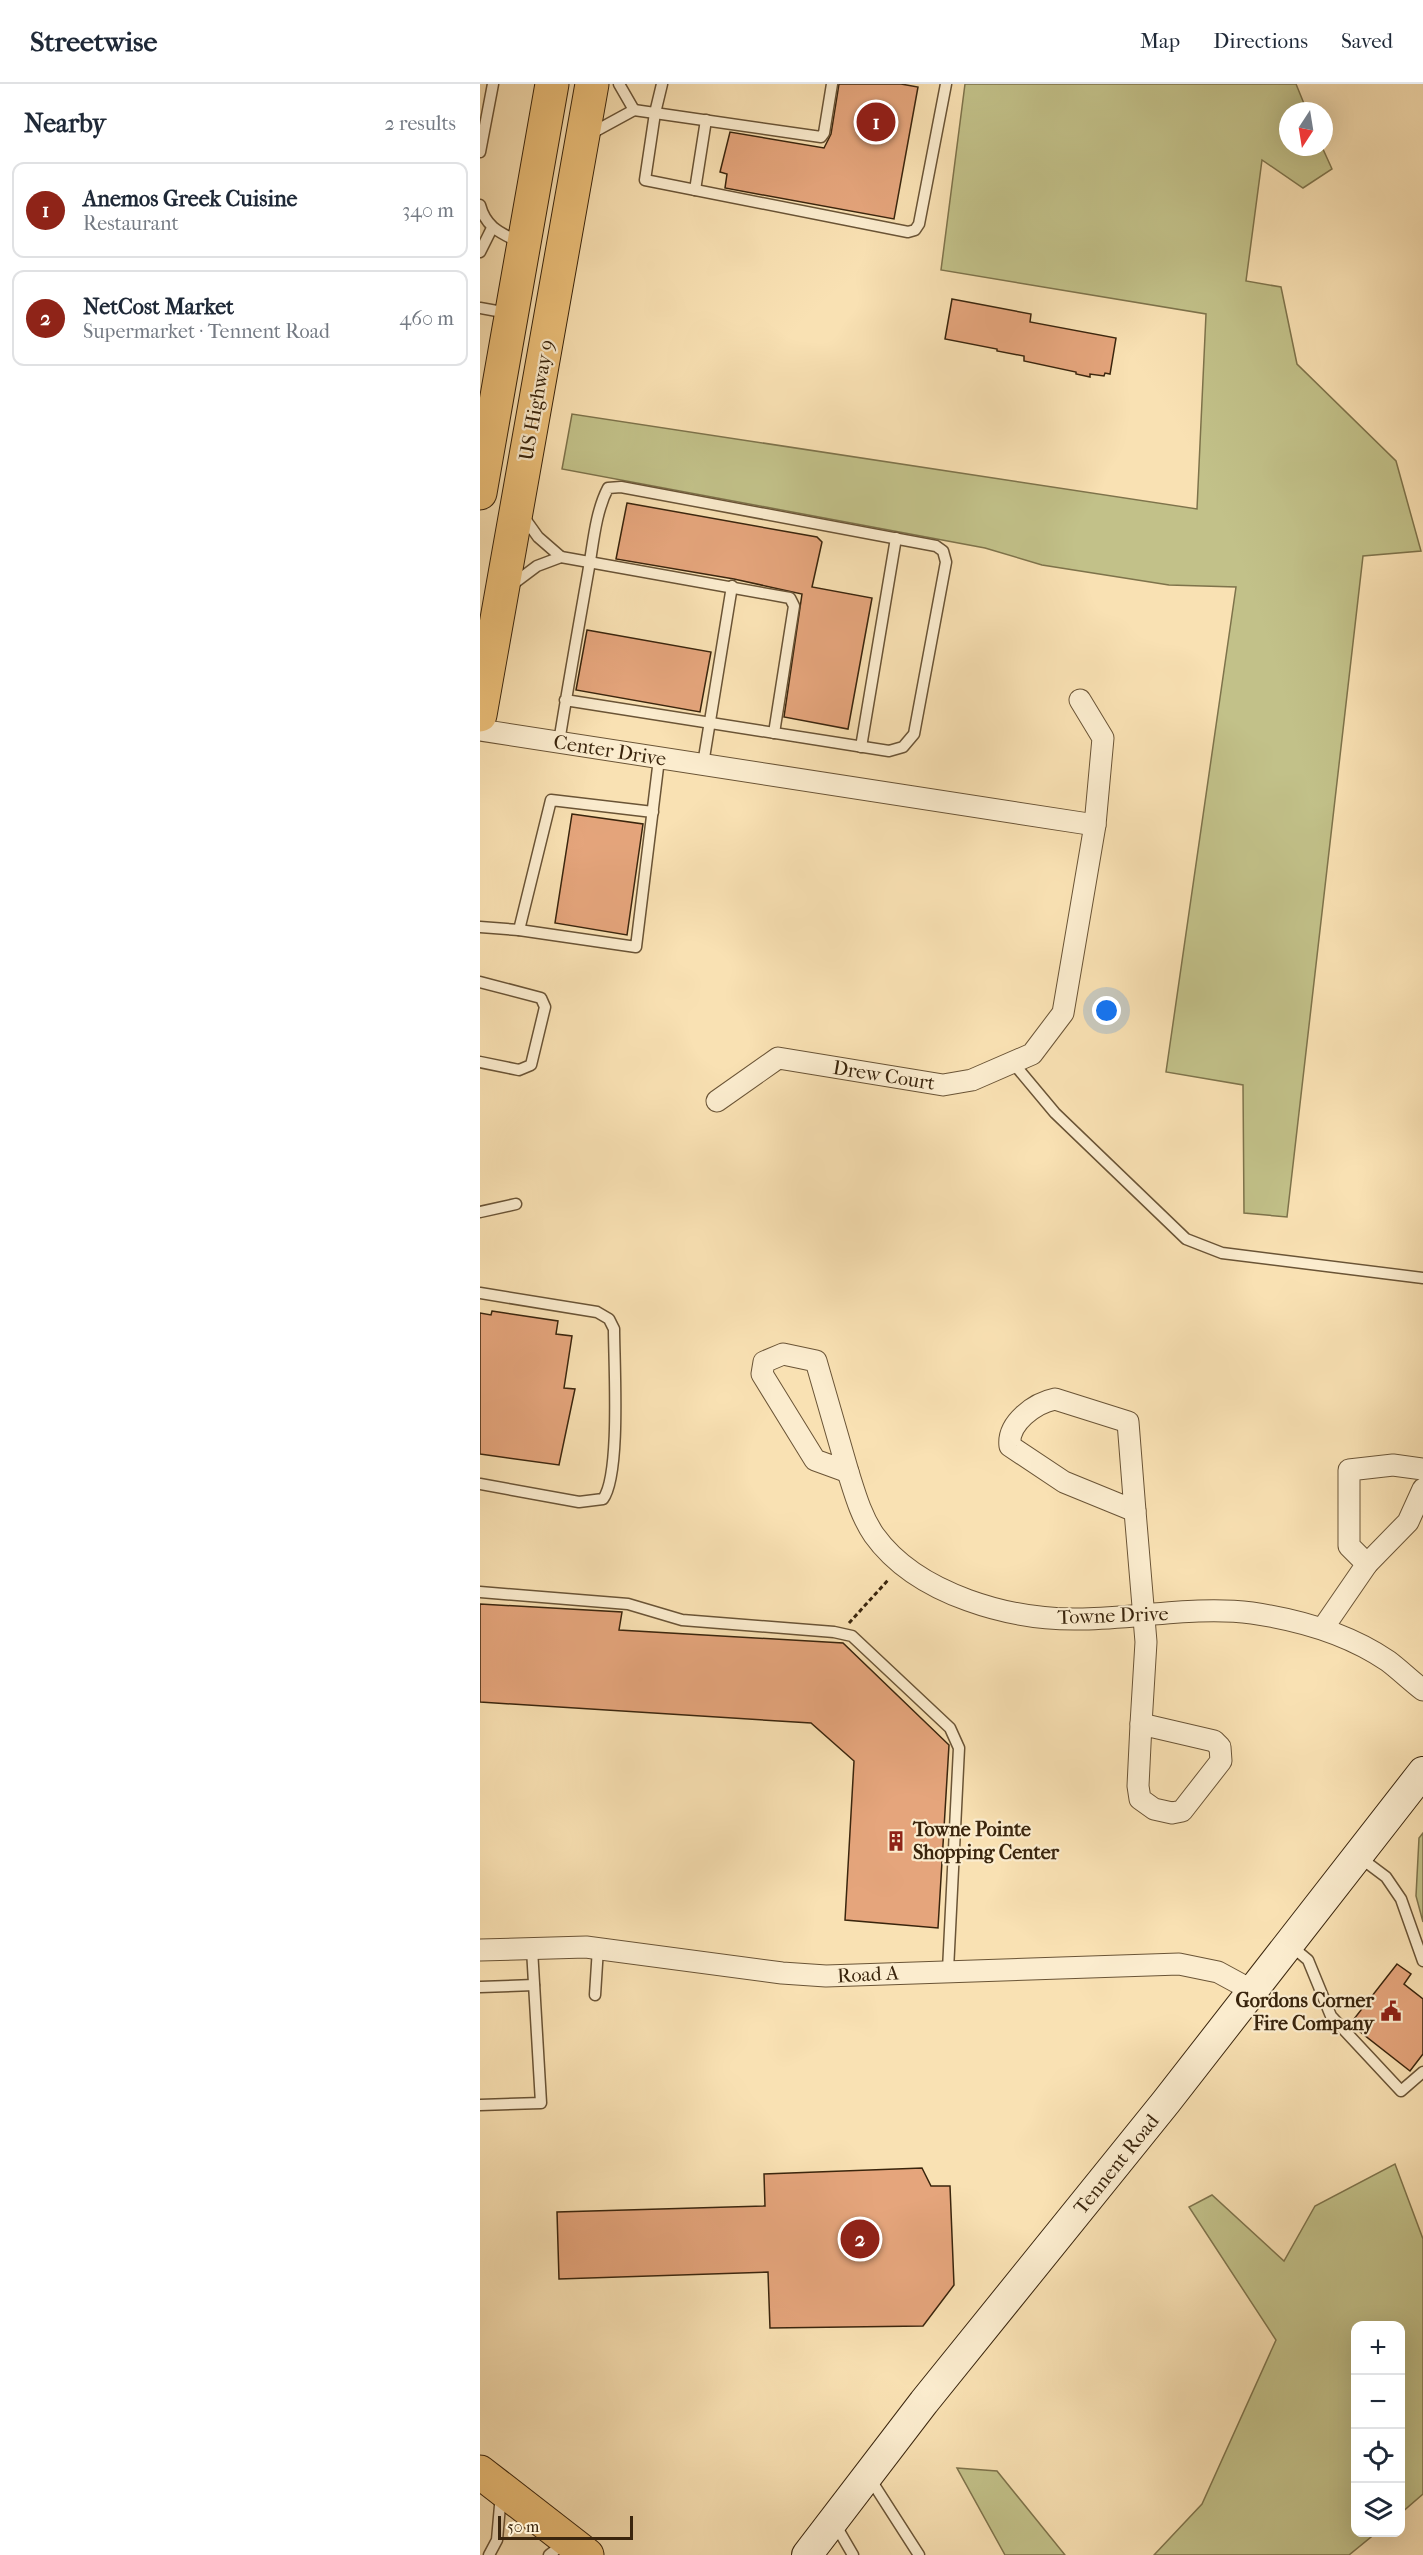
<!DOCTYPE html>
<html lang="en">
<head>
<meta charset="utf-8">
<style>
  body { margin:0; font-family:"IM FELL French Canon",serif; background:#f6f6f7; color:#1f2937 }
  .controls { position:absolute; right:18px; bottom:18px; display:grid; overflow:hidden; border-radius:12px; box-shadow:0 6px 24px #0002 }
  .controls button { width:54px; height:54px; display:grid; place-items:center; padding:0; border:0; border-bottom:2px solid #e0e1e3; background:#fff; color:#1f2937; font:30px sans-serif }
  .compass { position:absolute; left:799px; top:18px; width:54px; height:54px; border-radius:50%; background:#fff; box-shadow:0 6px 24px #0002; rotate:192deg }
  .scale { position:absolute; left:18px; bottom:15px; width:135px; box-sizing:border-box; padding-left:6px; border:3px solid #3a250d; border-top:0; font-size:16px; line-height:21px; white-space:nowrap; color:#3a250d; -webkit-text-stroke:4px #fbecce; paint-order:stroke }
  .you { position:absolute; left:627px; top:927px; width:21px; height:21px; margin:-15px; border:4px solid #fff; border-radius:50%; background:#1a73e8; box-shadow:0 0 0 9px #1a73e833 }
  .badge { display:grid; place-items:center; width:39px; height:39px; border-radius:50%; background:#8f2418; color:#fff; font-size:20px; font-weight:700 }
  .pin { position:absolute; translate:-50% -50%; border:3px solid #fff; box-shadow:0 2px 6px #0006 }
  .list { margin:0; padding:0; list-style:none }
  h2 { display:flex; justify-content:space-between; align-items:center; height:78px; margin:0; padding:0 24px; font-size:26px }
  h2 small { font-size:20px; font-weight:400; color:#747a83 }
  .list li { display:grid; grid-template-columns:39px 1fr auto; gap:18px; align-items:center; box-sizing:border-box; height:96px; margin:0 12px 12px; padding:0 12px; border:2px solid #e0e1e3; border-radius:12px }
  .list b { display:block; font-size:22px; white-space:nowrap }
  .list p { margin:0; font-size:20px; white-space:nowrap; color:#747a83 }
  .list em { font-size:20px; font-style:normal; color:#747a83 }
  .icon { flex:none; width:33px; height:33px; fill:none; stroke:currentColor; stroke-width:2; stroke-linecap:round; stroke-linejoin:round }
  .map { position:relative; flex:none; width:943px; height:2471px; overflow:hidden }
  header { display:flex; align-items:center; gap:36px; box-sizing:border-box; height:84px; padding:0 30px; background:#fff; border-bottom:2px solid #e0e1e3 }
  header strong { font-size:28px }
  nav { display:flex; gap:33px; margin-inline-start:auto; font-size:21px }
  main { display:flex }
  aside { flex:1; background:#fff }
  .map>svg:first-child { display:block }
</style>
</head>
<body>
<header>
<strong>Streetwise</strong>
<nav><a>Map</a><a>Directions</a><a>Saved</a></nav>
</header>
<main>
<aside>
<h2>Nearby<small>2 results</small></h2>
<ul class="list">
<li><span class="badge">1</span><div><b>Anemos Greek Cuisine</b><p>Restaurant</p></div><em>340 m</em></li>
<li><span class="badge">2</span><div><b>NetCost Market</b><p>Supermarket · Tennent Road</p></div><em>460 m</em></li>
</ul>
</aside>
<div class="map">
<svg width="943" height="2471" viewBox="0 0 943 2471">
  <rect width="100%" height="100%" fill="#f9e1b3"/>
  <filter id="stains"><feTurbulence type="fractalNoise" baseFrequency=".00333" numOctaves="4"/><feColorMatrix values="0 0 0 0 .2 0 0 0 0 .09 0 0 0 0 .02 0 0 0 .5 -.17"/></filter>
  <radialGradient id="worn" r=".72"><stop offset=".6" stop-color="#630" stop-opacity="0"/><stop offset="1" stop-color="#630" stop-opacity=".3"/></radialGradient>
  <g fill="#c2c189" stroke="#7e734b" stroke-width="1.5">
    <path d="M485,0H816L827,27H808V63H842L852,85L823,104L782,76L766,197L801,203L817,280L916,377L941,467L883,472L807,1133L764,1129L763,1001L686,988L756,503L689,501L562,481L505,464L82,385L92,330L717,425L726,230L461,186Z"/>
    <path d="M943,1749V1838L936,1812L939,1754Z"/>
    <path d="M915,2080L943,2155V2410L921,2429L920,2242H876V2448L896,2449L869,2471H674L722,2420L796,2256L709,2123L732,2111L804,2177L835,2122Z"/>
    <path d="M477,2384L517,2387L585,2471H525Z"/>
  </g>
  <g fill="#e5a57c" stroke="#3a250d" stroke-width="1.5">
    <path d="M359,0H421L438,3L414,135L245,104L247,90L240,88L250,48L344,64L351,50Z"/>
    <path d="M472,215L551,230L550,238L636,254L630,290L625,289L624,292L610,290V293L596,290V288L544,277V272L517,267V265L465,255Z"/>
    <path d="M147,419L337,453L342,458L332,503L392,514L368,645L304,633L322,510L254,495L136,475Z"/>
    <path d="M107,546L231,568L220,628L96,606Z"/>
    <path d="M92,730L163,740L147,851L75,839Z"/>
    <path d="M12,1227L78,1237L76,1250L92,1252L84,1304L95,1305L79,1381L0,1370V1229L11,1231Z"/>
    <path d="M0,1520L142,1528L139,1546L363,1559L469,1661L458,1844L365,1836L374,1677L331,1639L0,1618Z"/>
    <path d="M917,1880L931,1890L924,1900L943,1915V1970L930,1987L870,1940Z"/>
    <path d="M442,2084L451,2102H470L474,2201L443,2242L290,2244L288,2188L79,2195L77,2128L285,2122L284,2090Z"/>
  </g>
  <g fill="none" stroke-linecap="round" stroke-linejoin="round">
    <g stroke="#6a5436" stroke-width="13">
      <g id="lane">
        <path d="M182,0L175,29L165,96L428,148L435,146L439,140L466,0"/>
        <path d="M154,26L341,53L344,49L352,0"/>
        <path d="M110,50L154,26L139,0"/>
        <path d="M0,68L13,0"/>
        <path d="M215,106L226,36"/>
        <path d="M0,121C6,144 21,149 41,159"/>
        <path d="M0,168L12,144"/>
        <path d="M0,224L28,229"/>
        <path d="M43,432L58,453L81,473"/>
        <path d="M33,500L57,482L81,473L310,514L314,522L294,649"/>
        <path d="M79,658C88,602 98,546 108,489C113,462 115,429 128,404L141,403L456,462L463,467L466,478L434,650L423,663L409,667L85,616"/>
        <path d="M381,663L416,454"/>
        <path d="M223,680L252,502"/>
        <path d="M0,843L39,846L71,716L173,728"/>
        <path d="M39,846L156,863L179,675"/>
        <path d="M0,898L61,914L65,923L51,981L39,986L0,978"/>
        <path d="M534,980L575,1029L706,1155L742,1169L943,1194"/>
        <path d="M0,1128L36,1120"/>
        <path d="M0,1209L117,1228L129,1235L134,1245C134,1279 141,1391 123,1415L99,1418L0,1400"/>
        <path d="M0,1508L148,1520L202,1536L354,1548L372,1552L470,1644L479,1664L468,1886"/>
        <path d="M878,1772L906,1793L921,1815L943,1877"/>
        <path d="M810,1861L828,1876L851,1932L921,2007L943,1988"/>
        <path d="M0,1903L54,1901"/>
        <path d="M115,1911L118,1864"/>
        <path d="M0,2021L61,2019L52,1865"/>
        <path d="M389,2393L439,2471"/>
        <path d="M355,2440L373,2471"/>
        <path d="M9,2471L17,2456L21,2410"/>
        <path d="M69,2471L85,2459"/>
      </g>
    </g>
    <g stroke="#6a5436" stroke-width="23">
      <g id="street">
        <path d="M0,646L615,741"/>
        <path d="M237,1017L298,974L463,1001L492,996L552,970L583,929L615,741L623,654L600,616"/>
        <path d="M303,1270L336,1277L368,1388L335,1376L282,1290L284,1278Z"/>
        <path d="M575,1315L648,1338L655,1427L584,1398L530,1362C527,1339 555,1319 575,1315Z"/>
        <path d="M943,1385L913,1381L869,1386V1462L887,1480L928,1438L943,1405"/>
        <path d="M368,1388C375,1410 381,1432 394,1451C437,1511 532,1537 603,1535C659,1534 716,1522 772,1529C820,1536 867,1549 908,1577C920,1586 931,1597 943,1606"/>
        <path d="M655,1427L666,1558L661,1640"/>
        <path d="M843,1544L887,1480"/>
        <path d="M661,1640L734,1657L740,1663L741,1677L702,1727L692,1729L674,1725L660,1715L658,1702Z"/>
        <path d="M0,1866L106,1863L302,1889L346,1892L699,1880L738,1888L773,1907"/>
      </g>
    </g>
    <g stroke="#3a250d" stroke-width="32">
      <path id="secondary" d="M327,2471L444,2318L686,2018L943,1688"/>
    </g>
    <g stroke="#3a250d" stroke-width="35">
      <g id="highway">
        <path d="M0,409L72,0"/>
        <path d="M0,631L112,0"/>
        <path d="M0,2388L107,2471"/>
      </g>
    </g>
    <path stroke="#3a250d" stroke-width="3" stroke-dasharray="4.5 3" stroke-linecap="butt" d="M369,1539L409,1495"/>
    <use href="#lane" stroke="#fbecce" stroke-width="10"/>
    <use href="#street" stroke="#fbecce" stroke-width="21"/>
    <use href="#secondary" stroke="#fbecce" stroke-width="30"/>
    <use href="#highway" stroke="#ecc07a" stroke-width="33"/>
  </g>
  <defs>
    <g id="building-bare" transform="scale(1.62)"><path d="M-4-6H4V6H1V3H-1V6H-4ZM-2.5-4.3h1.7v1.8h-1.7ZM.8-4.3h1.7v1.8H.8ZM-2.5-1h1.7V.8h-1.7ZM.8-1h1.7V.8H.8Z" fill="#8f2418" stroke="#fbecce" stroke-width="2.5" paint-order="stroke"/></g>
    <g id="civic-bare" transform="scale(1.62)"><path d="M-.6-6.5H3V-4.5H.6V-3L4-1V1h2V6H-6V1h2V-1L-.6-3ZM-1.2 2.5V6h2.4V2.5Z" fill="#8f2418" stroke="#fbecce" stroke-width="2.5" paint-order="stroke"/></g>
  </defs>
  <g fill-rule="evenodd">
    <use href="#building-bare" x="416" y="1757"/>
    <use href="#civic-bare" x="911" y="1927"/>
  </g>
  <g text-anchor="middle" stroke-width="4.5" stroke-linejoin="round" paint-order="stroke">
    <g font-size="20" fill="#3a250d" stroke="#fbecce">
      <text transform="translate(56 316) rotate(-80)" y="7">US Highway 9</text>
      <text transform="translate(130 666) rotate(9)" y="7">Center Drive</text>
      <text transform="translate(404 991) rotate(9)" y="7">Drew Court</text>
      <text transform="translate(633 1531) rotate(-2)" y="7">Towne Drive</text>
      <text transform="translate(388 1890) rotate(-3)" y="7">Road A</text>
      <text transform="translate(636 2080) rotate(-51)" y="7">Tennent Road</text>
    </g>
    <g font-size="20" font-weight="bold" fill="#3a250d" stroke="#fbecce" text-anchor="start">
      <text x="433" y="1752">Towne Pointe<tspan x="433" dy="23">Shopping Center</tspan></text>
      <text x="894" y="1923" text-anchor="end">Gordons Corner<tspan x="894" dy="23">Fire Company</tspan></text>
    </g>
  </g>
  <rect width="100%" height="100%" filter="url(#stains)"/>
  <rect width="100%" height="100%" fill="url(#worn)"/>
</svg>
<div class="controls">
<button>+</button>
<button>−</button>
<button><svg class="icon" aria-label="locate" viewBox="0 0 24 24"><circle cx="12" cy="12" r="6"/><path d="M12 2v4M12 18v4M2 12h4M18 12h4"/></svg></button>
<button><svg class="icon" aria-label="layers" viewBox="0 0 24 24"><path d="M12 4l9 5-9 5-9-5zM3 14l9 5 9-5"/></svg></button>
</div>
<svg class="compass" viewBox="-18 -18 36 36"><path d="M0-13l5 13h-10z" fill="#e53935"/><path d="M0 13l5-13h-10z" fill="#747a83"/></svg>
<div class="scale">50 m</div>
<div class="you"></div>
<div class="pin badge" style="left:396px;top:38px">1</div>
<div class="pin badge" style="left:380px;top:2155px">2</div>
</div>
</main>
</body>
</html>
